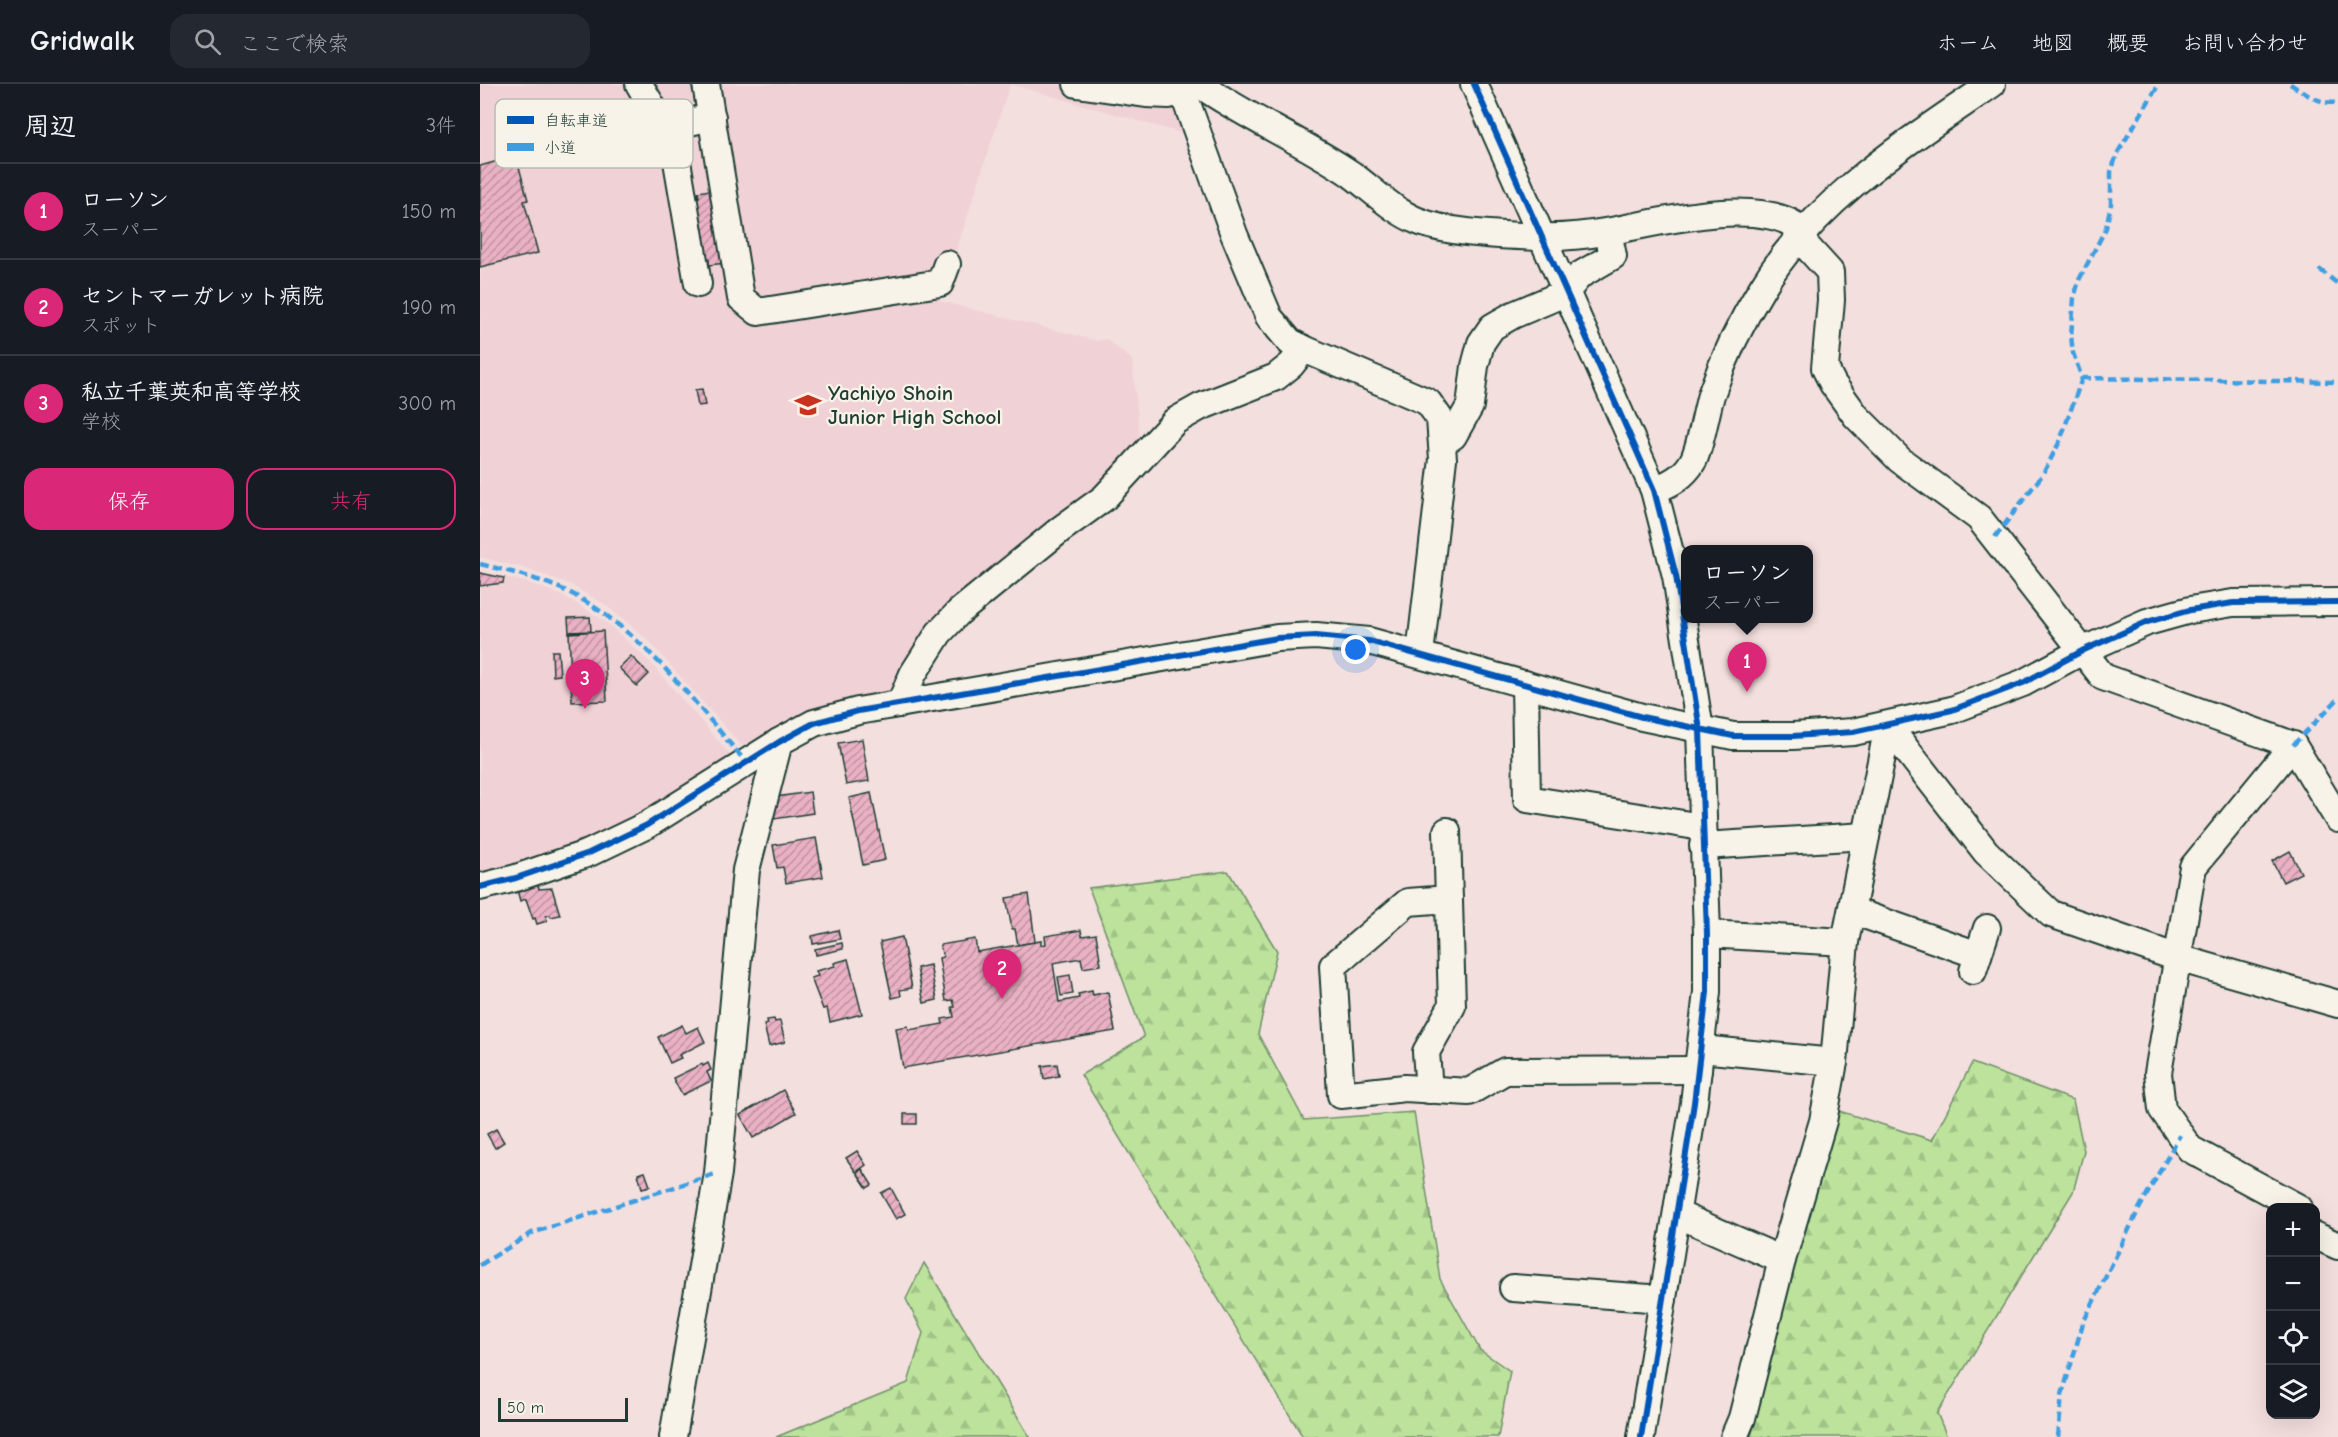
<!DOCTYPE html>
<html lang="ja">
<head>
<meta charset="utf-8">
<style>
  body { margin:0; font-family:"Comic Neue","Klee One",sans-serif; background:#242831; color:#f1f3f6 }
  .controls { position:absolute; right:18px; bottom:18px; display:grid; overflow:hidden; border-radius:12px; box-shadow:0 6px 24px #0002 }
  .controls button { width:54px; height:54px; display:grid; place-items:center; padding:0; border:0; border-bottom:2px solid #363941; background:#171b24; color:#f1f3f6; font:30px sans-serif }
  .scale { position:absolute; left:18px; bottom:15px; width:130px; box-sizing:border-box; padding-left:6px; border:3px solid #1f3d34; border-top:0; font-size:16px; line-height:21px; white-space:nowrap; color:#1f3d34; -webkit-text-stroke:4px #f7f3e8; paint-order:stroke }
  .you { position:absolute; left:876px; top:566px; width:21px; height:21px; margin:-15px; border:4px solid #fff; border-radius:50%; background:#1a73e8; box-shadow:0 0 0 9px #1a73e833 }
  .badge { display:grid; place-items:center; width:39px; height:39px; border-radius:50%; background:#db2777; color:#fff; font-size:20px; font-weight:700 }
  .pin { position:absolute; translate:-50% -50px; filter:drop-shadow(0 2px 3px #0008) }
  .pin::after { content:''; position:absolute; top:32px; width:21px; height:18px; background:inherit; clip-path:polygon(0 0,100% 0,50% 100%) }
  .popup { position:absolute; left:1201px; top:461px; width:132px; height:78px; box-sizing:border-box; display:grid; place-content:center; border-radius:12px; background:#171b24; filter:drop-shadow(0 2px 4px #0005); font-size:20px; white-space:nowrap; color:#9ea1a6 }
  .popup b { font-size:22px; color:#f1f3f6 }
  .popup::after { content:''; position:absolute; left:50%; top:100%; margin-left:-12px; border:12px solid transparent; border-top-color:#171b24 }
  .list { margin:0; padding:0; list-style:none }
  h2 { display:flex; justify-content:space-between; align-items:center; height:78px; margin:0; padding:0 24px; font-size:26px }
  h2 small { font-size:20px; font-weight:400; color:#9ea1a6 }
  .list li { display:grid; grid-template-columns:39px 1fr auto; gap:18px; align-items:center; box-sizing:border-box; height:96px; padding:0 24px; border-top:2px solid #363941 }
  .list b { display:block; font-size:22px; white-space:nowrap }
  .list p { margin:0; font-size:20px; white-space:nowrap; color:#9ea1a6 }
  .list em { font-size:20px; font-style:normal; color:#9ea1a6 }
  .actions { display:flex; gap:12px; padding:18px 24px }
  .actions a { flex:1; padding:14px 0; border:2px solid #db2777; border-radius:18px; text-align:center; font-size:21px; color:#db2777 }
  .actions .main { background:#db2777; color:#fff }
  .icon { flex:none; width:33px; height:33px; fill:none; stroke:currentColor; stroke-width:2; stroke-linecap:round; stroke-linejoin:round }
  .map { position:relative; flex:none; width:1858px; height:1353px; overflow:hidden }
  header { display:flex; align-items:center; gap:36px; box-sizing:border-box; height:84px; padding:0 30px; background:#171b24; border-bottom:2px solid #363941 }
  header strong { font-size:28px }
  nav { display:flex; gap:33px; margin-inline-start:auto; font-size:21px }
  .search { width:420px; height:54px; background:#242831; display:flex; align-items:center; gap:15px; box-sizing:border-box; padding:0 21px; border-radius:18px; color:#9ea1a6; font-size:22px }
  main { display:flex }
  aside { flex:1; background:#171b24 }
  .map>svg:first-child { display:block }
</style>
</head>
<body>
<header>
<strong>Gridwalk</strong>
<div class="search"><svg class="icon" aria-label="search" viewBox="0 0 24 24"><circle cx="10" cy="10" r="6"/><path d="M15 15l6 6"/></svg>ここで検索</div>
<nav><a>ホーム</a><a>地図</a><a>概要</a><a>お問い合わせ</a></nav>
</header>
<main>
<aside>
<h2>周辺<small>3件</small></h2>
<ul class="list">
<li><span class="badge">1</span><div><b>ローソン</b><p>スーパー</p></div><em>150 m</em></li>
<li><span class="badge">2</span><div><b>セントマーガレット病院</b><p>スポット</p></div><em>190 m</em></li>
<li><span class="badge">3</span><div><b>私立千葉英和高等学校</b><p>学校</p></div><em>300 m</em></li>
</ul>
<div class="actions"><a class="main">保存</a><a>共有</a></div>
</aside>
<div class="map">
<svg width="1858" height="1353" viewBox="0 0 1858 1353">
  <defs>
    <pattern id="forest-firs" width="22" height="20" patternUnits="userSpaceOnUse" patternTransform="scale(1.5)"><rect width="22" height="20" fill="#bde29c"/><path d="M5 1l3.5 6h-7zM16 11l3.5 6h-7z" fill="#a2c387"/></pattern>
    <pattern id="building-hatch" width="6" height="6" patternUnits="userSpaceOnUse" patternTransform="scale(1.5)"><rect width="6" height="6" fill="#eab1c5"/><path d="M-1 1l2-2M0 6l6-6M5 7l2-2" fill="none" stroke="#bd91a1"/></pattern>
  </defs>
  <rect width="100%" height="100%" fill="#f3dfde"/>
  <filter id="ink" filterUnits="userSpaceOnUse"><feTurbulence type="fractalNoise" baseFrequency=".0167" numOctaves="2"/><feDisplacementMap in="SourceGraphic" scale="12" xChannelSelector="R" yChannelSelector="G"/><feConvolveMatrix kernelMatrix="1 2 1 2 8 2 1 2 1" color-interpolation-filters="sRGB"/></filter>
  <g filter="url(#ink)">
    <g fill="#f0d1d6">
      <path d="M0,0H687L708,51L530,0L460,217L617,257L626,255L652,276L661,365L576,439L420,605L342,621L313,633L264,662L261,661L166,554L123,519L87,499L44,484L0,473Z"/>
      <path d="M0,487L46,498L68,506L87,514L126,538L170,578L251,672L178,718L135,742L92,761L0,789Z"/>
    </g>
    <g fill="url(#forest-firs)" stroke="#6e9068" stroke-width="1.5">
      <path d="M748,787L797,867L778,950L824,1036L934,1028L960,1195L1000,1266L1030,1287L1018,1353H823L601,991L664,953L609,804Z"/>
      <path d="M1492,979L1593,1016L1604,1067L1593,1108L1457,1329L1467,1353H1271L1314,1181L1359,1027L1452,1056Z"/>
      <path d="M444,1179L550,1353H296L428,1299L443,1249L426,1215Z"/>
    </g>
    <g fill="url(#building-hatch)" stroke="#1f3d34" stroke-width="1.5">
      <path d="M36,72L48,116L44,117L58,169L0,183V82Z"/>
      <path d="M235,105L246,179L229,181V176H225L216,114L219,113L218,108Z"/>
      <path d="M222,305L225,321L218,322L215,306Z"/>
      <path d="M0,489L24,494L23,499L0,502Z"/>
      <path d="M110,533L111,547L89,548L88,534Z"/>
      <path d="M123,547L127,617L92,618L89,549Z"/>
      <path d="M72,567H78L80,591L73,592Z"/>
      <path d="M151,572L169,590L157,602L139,584Z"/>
      <path d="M382,655L389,697L366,701L358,659Z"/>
      <path d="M330,708L333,729L294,735L292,719H297L296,713Z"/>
      <path d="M391,709L405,776L383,781L369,714Z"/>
      <path d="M336,754L343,793L306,799L303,783L297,784L293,761Z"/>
      <path d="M1810,767L1821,789L1803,798L1792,777Z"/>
      <path d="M58,800L59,805L72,804L80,831L71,833L70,831L66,832L67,837L57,840L55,834L53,835L46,815L40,817L37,806Z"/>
      <path d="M549,810L555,858L538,861L535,845H532L526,814Z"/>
      <path d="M358,846L360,855L333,860L332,852Z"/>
      <path d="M601,846L602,852L616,850L621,881L603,884L601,874L573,879L579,918L599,914L598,910L612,907L613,911L628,908L635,947L423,984L416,944L428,942L429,946L463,940L462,935L474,933L472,923H475L473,916L466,917L459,874L463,873L460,861L495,855L497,868L561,857V861L566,860L565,852Z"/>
      <path d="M422,853L432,904L420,906L421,912L412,914L400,858Z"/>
      <path d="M362,859L363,865L336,871L335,865Z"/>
      <path d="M368,875L382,930L350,938L347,924L343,925L331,894L338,892L336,887L355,882L354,879Z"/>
      <path d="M450,881L457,916L444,919L437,884Z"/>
      <path d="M590,891L593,910L581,912L578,893Z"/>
      <path d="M294,935L295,938L300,937L305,958L289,962L284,941L288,940L287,936Z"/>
      <path d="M202,941L206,949L218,943L225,958L199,971L201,974L190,979L178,953Z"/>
      <path d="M228,979L231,986L227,988L231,997L202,1011L193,994L222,980L223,982Z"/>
      <path d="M577,980L579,992L564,995L562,982Z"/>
      <path d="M303,1006L316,1029L273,1054L260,1031Z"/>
      <rect x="424" y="1030" width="13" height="10"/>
      <path d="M16,1045L24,1058L15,1064L7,1050Z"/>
      <path d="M377,1067L386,1081L376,1088L366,1074Z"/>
      <path d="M382,1085L392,1101L387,1104L377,1089Z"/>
      <path d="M165,1088L170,1102L162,1104L158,1090Z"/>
      <path d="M411,1104L425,1130L416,1135L401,1109Z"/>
    </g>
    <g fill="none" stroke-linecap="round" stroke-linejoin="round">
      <g stroke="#1f3d34" stroke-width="30">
        <g id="minor">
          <path d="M159,0L173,24L177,38"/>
          <path d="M226,0L261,214L278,228L460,199L467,180"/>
          <path d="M597,0L666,10L689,11"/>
          <path d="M700,0L754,150L789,233L810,258L824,265L948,318L960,335L963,375L940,570"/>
          <path d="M719,0C767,34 823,57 871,90C893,106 913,127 938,137C970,150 1024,151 1059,153C1083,154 1108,151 1131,147C1182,138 1283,110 1325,148"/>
          <path d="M994,0L1174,406L1196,492L1220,646L1227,850V908L1214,1019L1161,1353"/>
          <path d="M191,42L218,200"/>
          <path d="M36,64L177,38L191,42L232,33"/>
          <path d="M1319,154L1350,188L1351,216L1345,284L1353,300L1376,332L1420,376L1499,434L1623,593L1813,661L1858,735"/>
          <path d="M963,358L973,352L990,322L995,282L1001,259L1012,243L1033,231L1085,209L1100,191L1133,172L1128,148"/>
          <path d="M1174,406C1190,400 1204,393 1213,377C1220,365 1226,328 1231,311C1244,273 1261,238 1282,204C1335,115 1429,57 1512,0"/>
          <path d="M1045,600L1047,715L1222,743"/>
          <path d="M420,620L433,590L459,549L479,528L581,445L624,414L695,337L720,323L796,293L811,281L824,265"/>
          <path d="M1408,642L1506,768L1571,830L1698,874L1858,920"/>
          <path d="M1813,661L1713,783L1678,989L1682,1025L1710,1065L1819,1124"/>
          <path d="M1223,762L1386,752"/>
          <path d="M0,803L36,794L109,769L167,741L299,658L334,639L378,627L797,554L836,552L889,557L1162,633L1253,652H1313L1373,648L1472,626L1543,599L1604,566L1667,538L1710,526L1753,519L1858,518"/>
          <path d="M969,815L928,818L853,882L861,1011L925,1004L989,1008L1025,987L1218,986"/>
          <path d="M1373,827L1498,871"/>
          <path d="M1227,850L1365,858"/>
          <path d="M1493,887L1507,844"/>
          <path d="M1221,965L1354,978"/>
          <path d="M949,1006L946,968L972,922L967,747"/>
          <path d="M1197,1130L1302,1176"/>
          <path d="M1836,1152L1858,1162"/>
          <path d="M1033,1204L1183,1215"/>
          <path d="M193,1353L238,1089L266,786L299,658"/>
          <path d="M1254,1353L1262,1334L1302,1176L1343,1037L1354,978L1365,858L1408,642"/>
        </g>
      </g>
      <use href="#minor" stroke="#f7f3e8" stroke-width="26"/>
      <g stroke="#3c9ee2" stroke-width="4.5" stroke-dasharray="9 4.5" stroke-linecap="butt">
        <path d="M1810,0C1824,8 1840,22 1858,18"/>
        <path d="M1839,185L1858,200"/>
        <path d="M1602,294L1858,298"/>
        <path d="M1515,453L1563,390L1580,357L1602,294L1593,269L1591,252L1594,214L1599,196L1626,144L1631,120V88L1637,70L1679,0"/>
        <path d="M0,480C32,488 66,496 96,512C165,550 215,620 266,678"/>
        <path d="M1813,661L1858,615"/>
        <path d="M0,1181L52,1149L238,1089"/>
        <path d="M1578,1353L1582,1311L1603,1239L1660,1123L1700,1051"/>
      </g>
      <g stroke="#f7f3e8" stroke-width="10">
        <g id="cycleway">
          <path d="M994,0L1174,406L1196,492L1220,646L1227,850V908L1214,1019L1161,1353"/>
          <path d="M0,803L36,794L109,769L167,741L299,658L334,639L378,627L797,554L836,552L889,557L1162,633L1253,652H1313L1373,648L1472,626L1543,599L1604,566L1667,538L1710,526L1753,519L1858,518"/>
        </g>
      </g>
      <use href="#cycleway" stroke="#0057b8" stroke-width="6"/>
    </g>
  </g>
  <defs>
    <g id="school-bare" transform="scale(2.07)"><path d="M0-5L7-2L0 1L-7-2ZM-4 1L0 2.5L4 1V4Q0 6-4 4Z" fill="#c8321e" stroke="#f7f3e8" stroke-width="2.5" paint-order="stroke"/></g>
  </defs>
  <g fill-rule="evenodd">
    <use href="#school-bare" x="328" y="321"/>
  </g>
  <g text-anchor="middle" stroke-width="4.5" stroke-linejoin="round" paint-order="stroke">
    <g font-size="21" font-weight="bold" fill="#1f3d34" stroke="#f7f3e8" text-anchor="start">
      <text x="348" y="316">Yachiyo Shoin<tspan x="348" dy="24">Junior High School</tspan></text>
    </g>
  </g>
  <rect x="15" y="15" width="198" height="69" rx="9" fill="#f7f3e8" stroke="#b6bcb2" stroke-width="1.5"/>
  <rect x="27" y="32" width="27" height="8" fill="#0057b8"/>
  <rect x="27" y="59" width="27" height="8" fill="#3c9ee2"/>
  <g font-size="16" fill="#1f3d34">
    <text x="64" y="42">自転車道</text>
    <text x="64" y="69">小道</text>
  </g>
</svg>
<div class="controls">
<button>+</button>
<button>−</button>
<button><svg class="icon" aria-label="locate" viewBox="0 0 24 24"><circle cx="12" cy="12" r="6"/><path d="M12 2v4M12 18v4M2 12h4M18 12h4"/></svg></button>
<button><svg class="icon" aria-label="layers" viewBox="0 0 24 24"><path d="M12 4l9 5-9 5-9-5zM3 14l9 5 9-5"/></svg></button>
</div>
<div class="scale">50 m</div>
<div class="you"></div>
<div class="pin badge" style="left:1267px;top:608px">1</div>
<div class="popup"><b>ローソン</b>スーパー</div>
<div class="pin badge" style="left:522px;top:915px">2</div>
<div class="pin badge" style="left:105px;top:625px">3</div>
</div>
</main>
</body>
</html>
